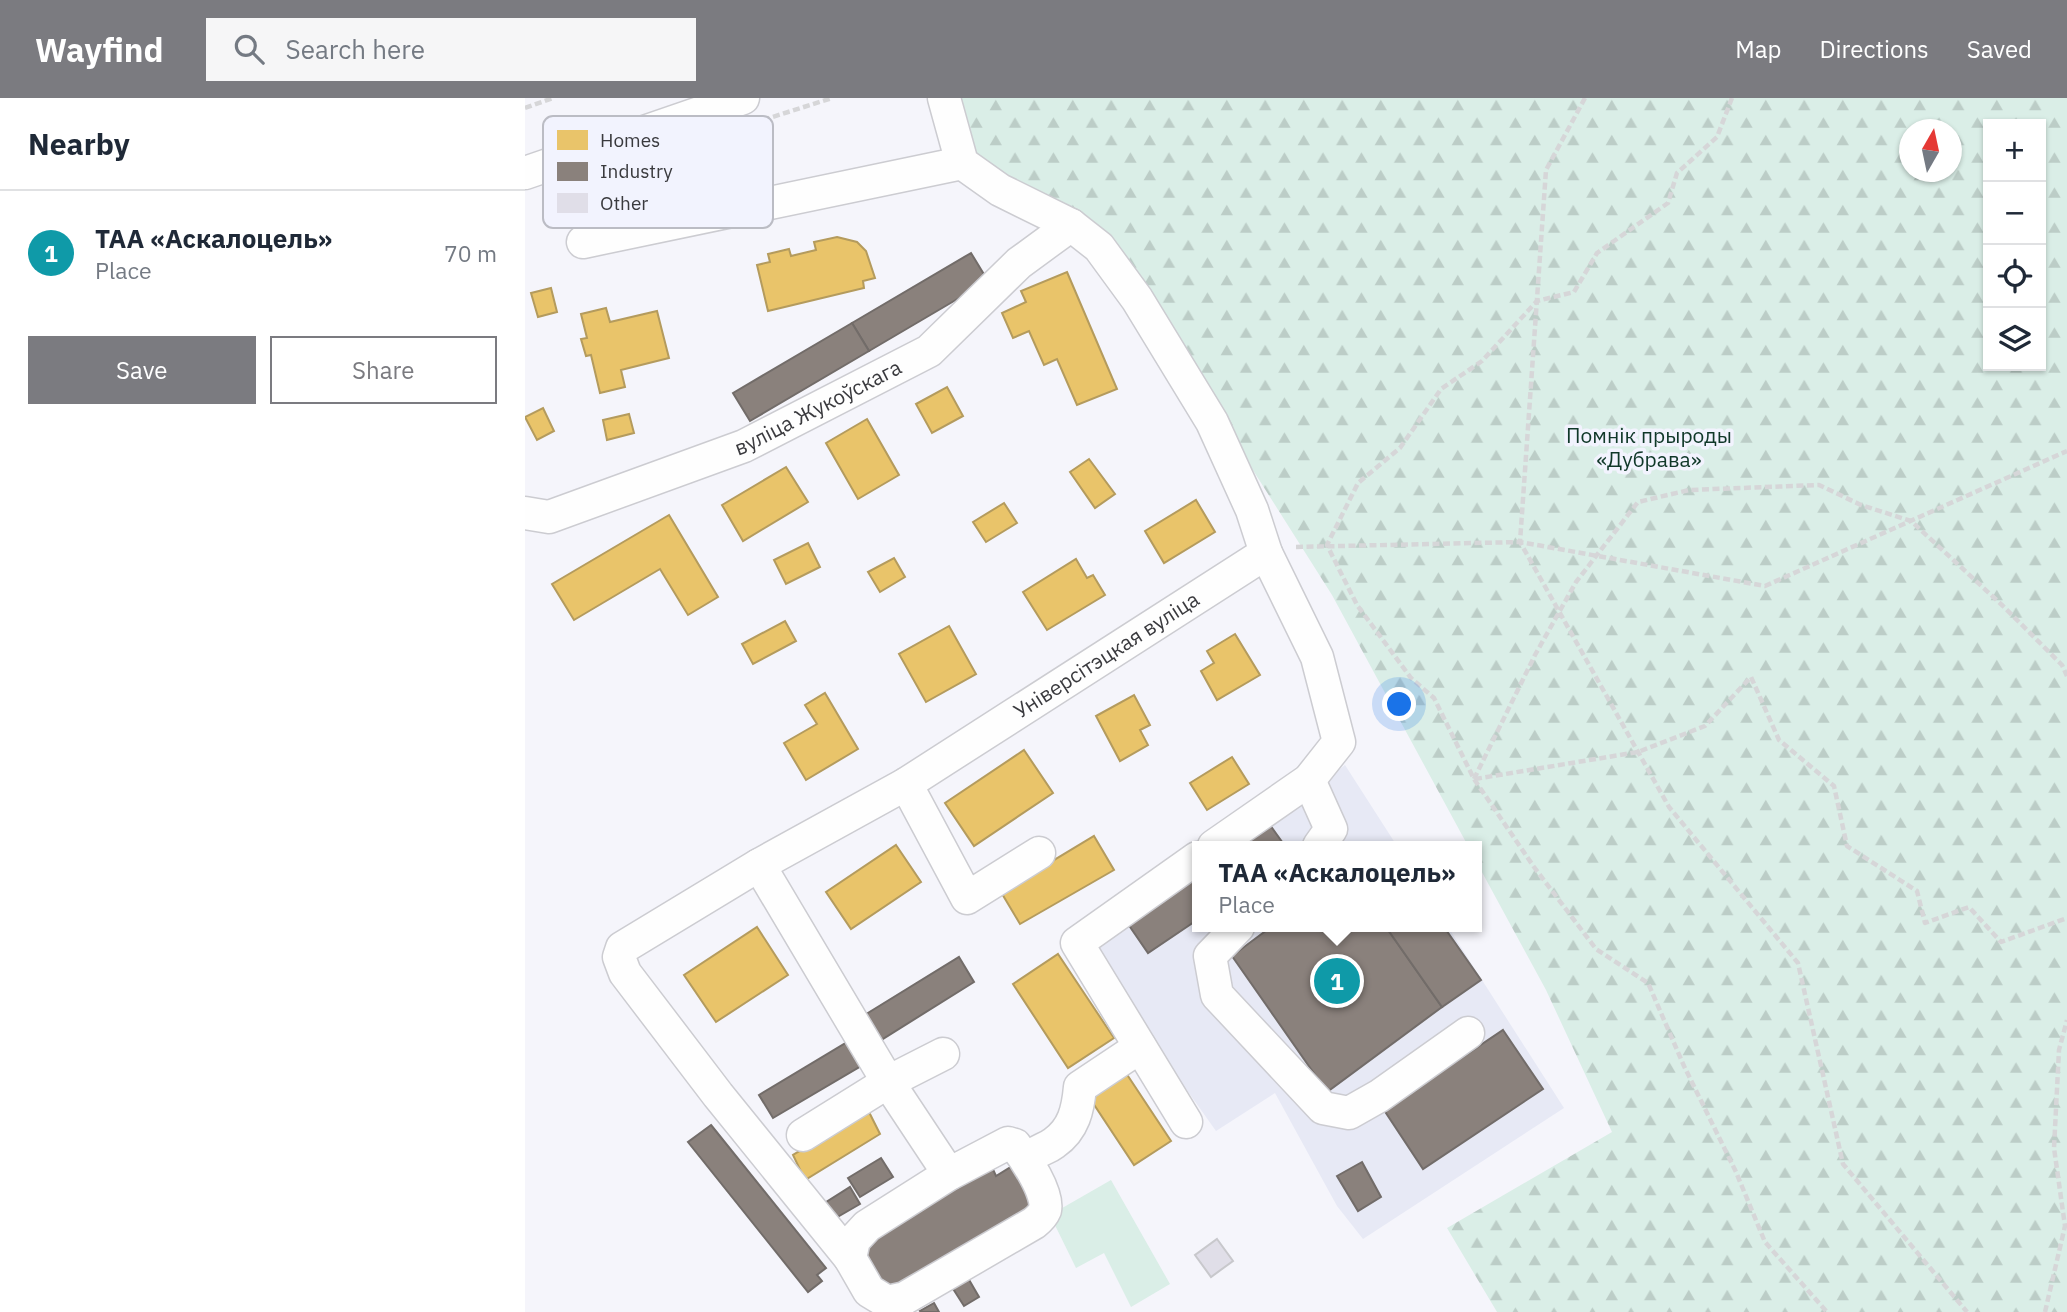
<!DOCTYPE html>
<html lang="en">
<head>
<meta charset="utf-8">
<style>
  body { margin:0; font-family:"IBM Plex Sans",sans-serif; background:#f6f6f7; color:#1f2937 }
  .controls { position:absolute; right:21px; top:21px; display:grid; overflow:hidden; border-radius:0px; box-shadow:0 2px 5px #0004 }
  .controls button { width:63px; height:63px; display:grid; place-items:center; padding:0; border:0; border-bottom:2px solid #e0e1e3; background:#fff; color:#1f2937; font:35px sans-serif }
  .compass { position:absolute; left:1374px; top:21px; width:63px; height:63px; border-radius:50%; background:#fff; box-shadow:0 2px 5px #0004; rotate:9deg }
  .you { position:absolute; left:875px; top:607px; width:24px; height:24px; margin:-18px; border:5px solid #fff; border-radius:50%; background:#1a73e8; box-shadow:0 0 0 10px #1a73e833 }
  .badge { display:grid; place-items:center; width:46px; height:46px; border-radius:50%; background:#7b7b80; color:#fff; font-size:23px; font-weight:700 }
  .pin { position:absolute; translate:-50% -50%; border:4px solid #fff; box-shadow:0 2px 7px #0006 }
  .popup { position:absolute; left:667px; top:743px; width:290px; height:91px; box-sizing:border-box; display:grid; place-content:center; border-radius:0px; background:#fff; filter:drop-shadow(0 2px 5px #0005); font-size:23px; white-space:nowrap; color:#747a83 }
  .popup b { font-size:26px; color:#1f2937 }
  .popup::after { content:''; position:absolute; left:50%; top:100%; margin-left:-14px; border:14px solid transparent; border-top-color:#fff }
  .list { margin:0; padding:0; list-style:none }
  h2 { display:flex; justify-content:space-between; align-items:center; height:91px; margin:0; padding:0 28px; font-size:30px }
  h2 small { font-size:23px; font-weight:400; color:#747a83 }
  .list li { display:grid; grid-template-columns:46px 1fr auto; gap:21px; align-items:center; box-sizing:border-box; height:126px; padding:0 28px; border-top:2px solid #e0e1e3 }
  .list b { display:block; font-size:26px; white-space:nowrap }
  .list p { margin:0; font-size:23px; white-space:nowrap; color:#747a83 }
  .list em { font-size:23px; font-style:normal; color:#747a83 }
  .actions { display:flex; gap:14px; padding:21px 28px }
  .actions a { flex:1; padding:16px 0; border:2px solid #7b7b80; border-radius:0px; text-align:center; font-size:24px; color:#7b7b80 }
  .actions .main { background:#7b7b80; color:#fff }
  .icon { flex:none; width:38px; height:38px; fill:none; stroke:currentColor; stroke-width:2; stroke-linecap:round; stroke-linejoin:round }
  .map { position:relative; flex:none; width:1542px; height:1214px; overflow:hidden }
  header { display:flex; align-items:center; gap:42px; box-sizing:border-box; height:98px; padding:0 35px; background:#7b7b80; color:#fff }
  header strong { font-size:33px }
  nav { display:flex; gap:38px; margin-inline-start:auto; font-size:24px }
  .search { width:490px; height:63px; background:#f6f6f7; display:flex; align-items:center; gap:18px; box-sizing:border-box; padding:0 24px; border-radius:0px; color:#747a83; font-size:26px }
  main { display:flex }
  aside { flex:1; background:#fff }
  .map>svg:first-child { display:block }
</style>
</head>
<body>
<header>
<strong>Wayfind</strong>
<div class="search"><svg class="icon" aria-label="search" viewBox="0 0 24 24"><circle cx="10" cy="10" r="6"/><path d="M15 15l6 6"/></svg>Search here</div>
<nav><a>Map</a><a>Directions</a><a>Saved</a></nav>
</header>
<main>
<aside>
<h2>Nearby<small></small></h2>
<ul class="list">
<li><span class="badge" style="background:#0f9aa8">1</span><div><b>ТАА «Аскалоцель»</b><p>Place</p></div><em>70 m</em></li>
</ul>
<div class="actions"><a class="main">Save</a><a>Share</a></div>
</aside>
<div class="map">
<svg width="1542" height="1214" viewBox="0 0 1542 1214">
  <defs>
    <pattern id="forest-firs" width="22" height="20" patternUnits="userSpaceOnUse" patternTransform="scale(1.75)"><rect width="22" height="20" fill="#daeee7"/><path d="M5 1l3.5 6h-7zM16 11l3.5 6h-7z" fill="#bccdc7"/></pattern>
  </defs>
  <rect width="100%" height="100%" fill="#f5f5fb"/>
  <g fill="#e7e9f5">
    <path d="M820,667L872,748H707L789,691Z"/>
    <path d="M672,772V829H923L1039,1010L838,1141L812,1108L750,995L691,1033L567,859L571,843Z"/>
  </g>
  <path fill="#daeee7" d="M586,1082L645,1186L606,1209L579,1155L551,1170L525,1117Z"/>
  <path fill="url(#forest-firs)" fill-rule="evenodd" d="M429,0H1542V1214H972L922,1130L1087,1034L1021,892L952,765V748H943L807,497L590,154L445,61ZM1463,26H1516V268H1463ZM1384,32H1426V74H1384Z"/>
  <g fill="#e9c46a" stroke="#b49b5d" stroke-width="2">
    <path d="M312,139L332,144L341,153L350,180L338,183L339,190L243,213L232,167L245,164L243,156L264,151L266,158L291,152L289,144Z"/>
    <path d="M542,174L592,291L552,307L532,261L519,267L504,233L488,240L477,215L501,204L496,193Z"/>
    <path d="M26,190L32,214L13,219L6,195Z"/>
    <path d="M81,210L85,224L132,213L144,260L96,272L100,289L75,295L66,257L61,258L56,241L62,240L56,216Z"/>
    <path d="M422,289L438,318L407,335L391,306Z"/>
    <path d="M18,310L29,333L12,342L0,319Z"/>
    <path d="M104,316L109,335L82,342L78,322Z"/>
    <path d="M342,321L374,377L333,401L301,345Z"/>
    <path d="M564,361L590,396L570,410L545,374Z"/>
    <path d="M261,369L283,404L218,443L197,407Z"/>
    <path d="M671,402L690,434L639,465L620,433Z"/>
    <path d="M479,405L492,425L461,444L448,424Z"/>
    <path d="M144,417L193,499L163,517L135,471L49,522L27,486Z"/>
    <path d="M283,445L295,469L261,486L249,462Z"/>
    <path d="M369,460L380,479L355,494L343,474Z"/>
    <path d="M551,461L562,480L568,477L580,497L522,532L498,494Z"/>
    <path d="M260,523L271,543L228,566L217,546Z"/>
    <path d="M424,528L451,576L401,604L374,556Z"/>
    <path d="M710,536L735,577L692,602L676,573L689,565L682,553Z"/>
    <path d="M300,595L333,651L281,682L259,645L292,626L280,607Z"/>
    <path d="M609,597L625,627L615,632L623,647L595,663L571,618Z"/>
    <path d="M499,652L528,695L449,748L420,705Z"/>
    <path d="M707,659L724,686L682,712L665,685Z"/>
    <path d="M569,738L589,772L495,826L476,794Z"/>
    <path d="M371,747L396,784L326,831L301,794Z"/>
    <path d="M232,829L263,877L191,924L159,877Z"/>
    <path d="M533,856L589,940L543,970L488,886Z"/>
    <path d="M601,975L646,1043L609,1067L564,999Z"/>
    <path d="M343,1012L355,1036L280,1082L268,1057Z"/>
  </g>
  <g fill="#8a817c" stroke="#726c69" stroke-width="2">
    <path d="M446,155L463,183L344,253L327,225Z"/>
    <path d="M327,225L344,253L225,323L208,295Z"/>
    <path d="M745,727L760,748H713Z"/>
    <path d="M672,776V822L623,855L601,823Z"/>
    <path d="M746,829H861L917,909L802,994L707,858Z"/>
    <path d="M861,829H919L956,882L917,909Z"/>
    <path d="M434,859L449,884L353,944L338,918Z"/>
    <path d="M978,932L1018,991L898,1071L859,1012Z"/>
    <path d="M324,943L336,968L248,1020L234,997Z"/>
    <path d="M186,1027L301,1170L292,1177L297,1183L283,1194L163,1044Z"/>
    <path d="M356,1060L368,1079L335,1099L323,1080Z"/>
    <path d="M837,1064L856,1099L833,1113L812,1078Z"/>
    <path d="M466,1067L471,1078L489,1067L511,1109L360,1194L335,1143Z"/>
    <path d="M325,1089L335,1106L309,1121L298,1106Z"/>
    <path d="M443,1180L454,1199L439,1208L427,1189Z"/>
    <path d="M409,1205L414,1214H396L395,1213Z"/>
  </g>
  <path fill="#e0dee8" stroke="#c8c8cc" stroke-width="2" d="M692,1141L708,1163L686,1179L670,1157Z"/>
  <g fill="none" stroke-linecap="round" stroke-linejoin="round">
    <g stroke="#ccccd1" stroke-width="35">
      <g id="minor">
        <path d="M419,0L437,65L475,92L546,127L574,149L612,201L687,324L727,412L741,455L792,559L814,644L784,682L689,748"/>
        <path d="M0,75L218,0"/>
        <path d="M58,144L437,65"/>
        <path id="s1" d="M0,415L24,419L219,348L404,253L494,165L546,127"/>
        <path d="M784,682L806,731L794,748"/>
        <path d="M381,686L442,800L514,755"/>
        <path d="M234,767L363,984L424,1076"/>
        <path d="M713,829L685,858L692,897L798,1010L824,1015L854,998L943,935"/>
        <path d="M661,1024L552,845L672,760"/>
        <path d="M278,1037L363,984L418,956"/>
        <path d="M483,1045L490,1047C500,1060 524,1095 520,1112C518,1117 514,1121 509,1125L380,1200L362,1204L344,1193L325,1160L329,1142L342,1128L424,1076Z"/>
        <path d="M504,1066C512,1049 517,1054 529,1045C549,1031 553,1011 555,989L615,949"/>
        <path id="s2" d="M325,1160L193,997L100,875L94,859L97,850L234,767L381,686L741,455"/>
      </g>
    </g>
    <g stroke="#d6d6d8" stroke-width="4.5" stroke-dasharray="7 3.5" stroke-linecap="butt">
      <path d="M1060,0L1021,72L995,444L1144,709L1273,865L1318,1066L1442,1214"/>
      <path d="M1207,0L1192,39L1152,75L1143,105L1072,155L1049,194L1012,203L957,263L916,291L875,350L833,385L802,447L832,507L886,580L909,600L949,681L1009,769L1071,851L1123,885L1159,968L1211,1074L1240,1144L1302,1214"/>
      <path d="M0,10L28,0"/>
      <path d="M238,22L307,0"/>
      <path d="M771,449L995,444L1240,488L1542,353"/>
      <path d="M949,681L1010,557L1051,484L1113,404L1164,392L1294,387L1336,407L1386,423L1478,508L1537,567L1542,578"/>
      <path d="M950,681L1113,654L1180,628L1226,579L1254,642L1309,688L1322,748L1392,793L1400,825L1444,809L1476,844L1542,820"/>
      <path d="M1520,1214L1540,1128L1529,1050L1534,952L1542,922"/>
    </g>
    <use href="#minor" stroke="#fefefe" stroke-width="32"/>
  </g>
  <g text-anchor="middle" stroke-width="7" stroke-linejoin="round" paint-order="stroke">
    <g font-size="21" fill="#3a3a3e" stroke="#f2f3fe">
      <text dy="7" stroke="none"><textPath href="#s1" startOffset="315">вуліца Жукоўскага</textPath></text>
      <text dy="7" stroke="none"><textPath href="#s2" startOffset="956">Універсітэцкая вуліца</textPath></text>
    </g>
    <g font-size="21" fill="#103829" stroke="#f2f3fe">
      <text x="1124" y="345">Помнік прыроды<tspan x="1124" dy="24">«Дубрава»</tspan></text>
    </g>
  </g>
  <rect x="18" y="18" width="230" height="112" rx="10" fill="#f2f3fe" stroke="#bbbcc4" stroke-width="2"/>
  <rect x="32" y="32" width="31" height="20" fill="#e9c46a"/>
  <rect x="32" y="64" width="31" height="19" fill="#8a817c"/>
  <rect x="32" y="95" width="31" height="20" fill="#e0dee8"/>
  <g font-size="19" fill="#3a3a3e">
    <text x="75" y="49">Homes</text>
    <text x="75" y="80">Industry</text>
    <text x="75" y="112">Other</text>
  </g>
</svg>
<div class="controls">
<button>+</button>
<button>−</button>
<button><svg class="icon" aria-label="locate" viewBox="0 0 24 24"><circle cx="12" cy="12" r="6"/><path d="M12 2v4M12 18v4M2 12h4M18 12h4"/></svg></button>
<button><svg class="icon" aria-label="layers" viewBox="0 0 24 24"><path d="M12 4l9 5-9 5-9-5zM3 14l9 5 9-5"/></svg></button>
</div>
<svg class="compass" viewBox="-18 -18 36 36"><path d="M0-13l5 13h-10z" fill="#e53935"/><path d="M0 13l5-13h-10z" fill="#747a83"/></svg>
<div class="you"></div>
<div class="pin badge" style="left:812px;top:883px;background:#0f9aa8">1</div>
<div class="popup"><b>ТАА «Аскалоцель»</b>Place</div>
</div>
</main>
</body>
</html>
